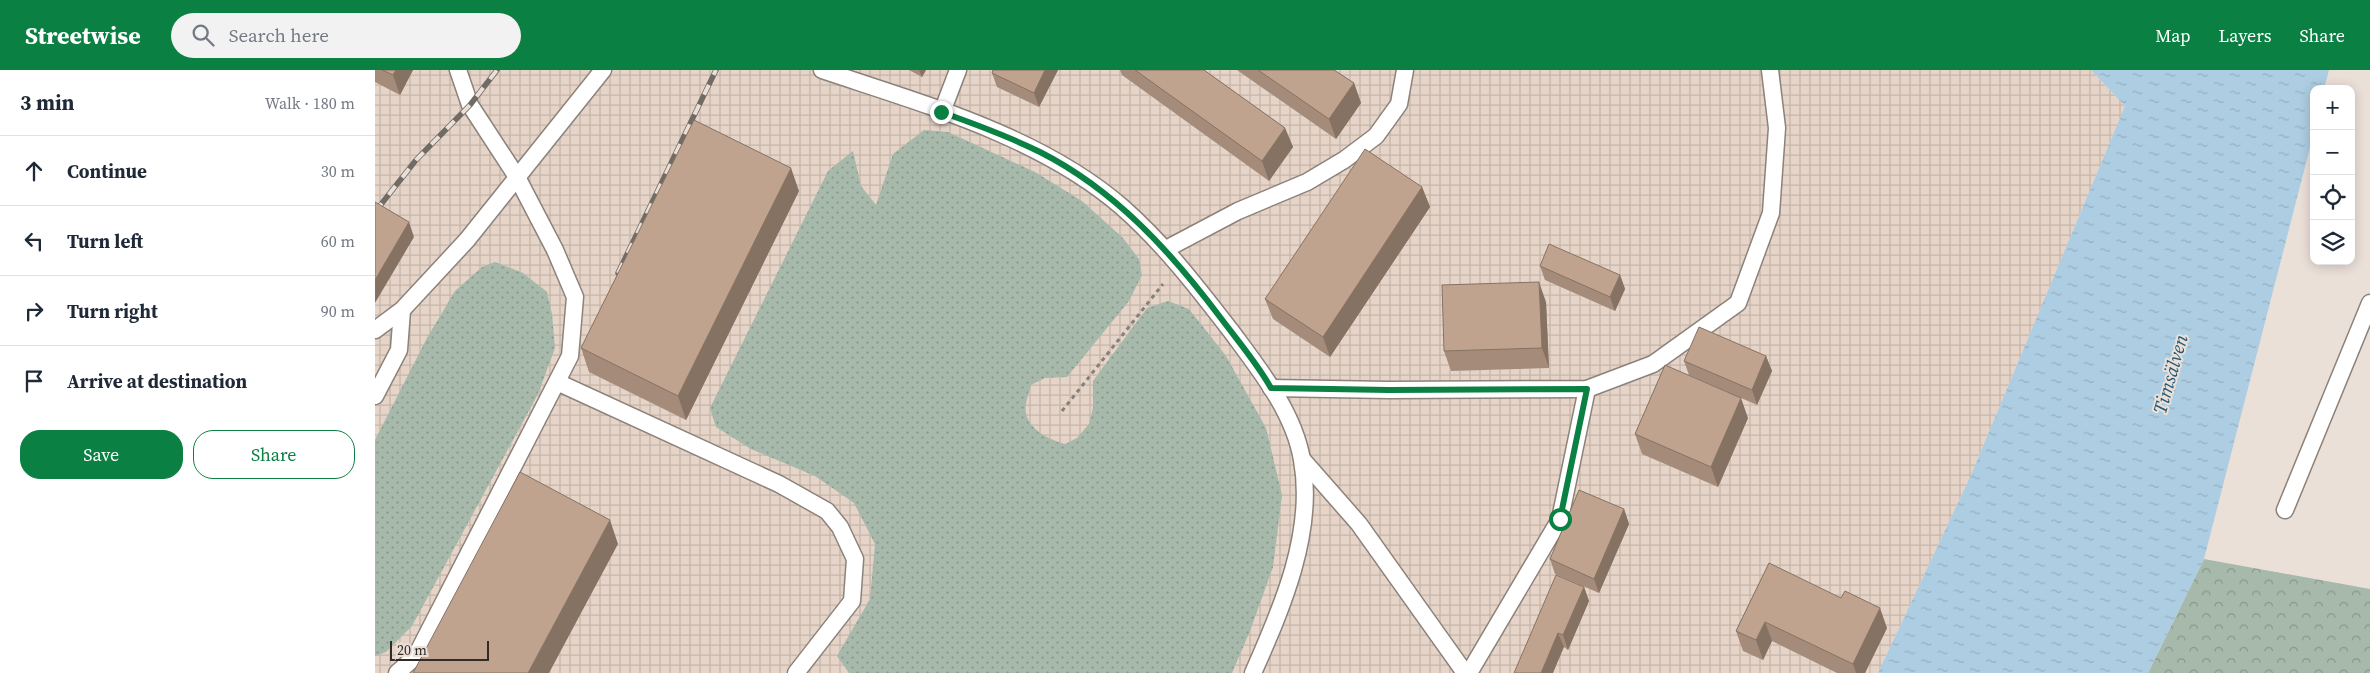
<!DOCTYPE html>
<html lang="en">
<head>
<meta charset="utf-8">
<style>
  body { margin:0; font-family:"Source Serif 4",serif; background:#f2f2f3; color:#1f2937 }
  .controls { position:absolute; right:15px; top:15px; display:grid; overflow:hidden; border-radius:10px; box-shadow:0 2px 12px #0003 }
  .controls button { width:45px; height:45px; display:grid; place-items:center; padding:0; border:0; border-bottom:1px solid #e0e1e3; background:#fff; color:#1f2937; font:25px sans-serif }
  .scale { position:absolute; left:15px; bottom:12px; width:99px; box-sizing:border-box; padding-left:5px; border:2px solid #2f2b28; border-top:0; font-size:14px; line-height:18px; white-space:nowrap; color:#2f2b28; -webkit-text-stroke:4px #ebe0d8; paint-order:stroke }
  .stop { position:absolute; width:15px; height:15px; margin:-11px; border:4px solid #0b8043; border-radius:50%; background:#fff }
  .stop.end { background:#0b8043; border-color:#fff; box-shadow:0 1px 5px #0008 }
  .list { margin:0; padding:0; list-style:none }
  h2 { display:flex; justify-content:space-between; align-items:center; height:65px; margin:0; padding:0 20px; font-size:21px }
  h2 small { font-size:16px; font-weight:400; color:#747a83 }
  .list li { display:grid; grid-template-columns:32px 1fr auto; gap:15px; align-items:center; box-sizing:border-box; height:70px; padding:0 20px; border-top:1px solid #e0e1e3 }
  .list b { display:block; font-size:19px; white-space:nowrap }
  .list em { font-size:16px; font-style:normal; color:#747a83 }
  .actions { display:flex; gap:10px; padding:15px 20px }
  .actions a { flex:1; padding:11px 0; border:1px solid #0b8043; border-radius:20px; text-align:center; font-size:18px; color:#0b8043 }
  .actions .main { background:#0b8043; color:#fff }
  .icon { flex:none; width:28px; height:28px; fill:none; stroke:currentColor; stroke-width:2; stroke-linecap:round; stroke-linejoin:round }
  .map { position:relative; flex:none; width:1995px; height:603px; overflow:hidden }
  header { display:flex; align-items:center; gap:30px; box-sizing:border-box; height:70px; padding:0 25px; background:#0b8043; color:#fff }
  header strong { font-size:24px }
  nav { display:flex; gap:28px; margin-inline-start:auto; font-size:18px }
  .search { width:350px; height:45px; background:#f2f2f3; display:flex; align-items:center; gap:12px; box-sizing:border-box; padding:0 18px; border-radius:28px; color:#747a83; font-size:19px }
  main { display:flex }
  aside { flex:1; background:#fff }
  .map>svg:first-child { display:block }
</style>
</head>
<body>
<header>
<strong>Streetwise</strong>
<div class="search"><svg class="icon" aria-label="search" viewBox="0 0 24 24"><circle cx="10" cy="10" r="6"/><path d="M15 15l6 6"/></svg>Search here</div>
<nav><a>Map</a><a>Layers</a><a>Share</a></nav>
</header>
<main>
<aside>
<h2>3 min<small>Walk · 180 m</small></h2>
<ul class="list">
<li><svg class="icon" aria-label="ahead" viewBox="0 0 24 24"><path d="M12 20V5M6 11l6-6 6 6"/></svg><div><b>Continue</b></div><em>30 m</em></li>
<li><svg class="icon" aria-label="left" viewBox="0 0 24 24"><path d="M17 20v-9H6M10 6l-5 5 5 5"/></svg><div><b>Turn left</b></div><em>60 m</em></li>
<li><svg class="icon" aria-label="right" viewBox="0 0 24 24"><path d="M7 20v-9h11M14 6l5 5-5 5"/></svg><div><b>Turn right</b></div><em>90 m</em></li>
<li><svg class="icon" aria-label="arrive" viewBox="0 0 24 24"><path d="M6 21V4h12l-3 4 3 4H6"/></svg><div><b>Arrive at destination</b></div></li>
</ul>
<div class="actions"><a class="main">Save</a><a>Share</a></div>
</aside>
<div class="map">
<svg width="1995" height="603" viewBox="0 0 1995 603">
  <defs>
    <pattern id="industrial-grid" width="8" height="8" patternUnits="userSpaceOnUse" patternTransform="scale(1.25)"><rect width="8" height="8" fill="#e5d4c7"/><path d="M0 4h8M4 0v8" fill="none" stroke="#c5b6ab"/></pattern>
    <pattern id="grass-dots" width="8" height="8" patternUnits="userSpaceOnUse" patternTransform="scale(1.25)"><rect width="8" height="8" fill="#a7b9ab"/><path d="M2 2h.1M6 6h.1" fill="none" stroke="#88978b" stroke-width="1.8" stroke-linecap="round"/></pattern>
    <pattern id="forest-crowns" width="20" height="18" patternUnits="userSpaceOnUse" patternTransform="scale(1.25)"><rect width="20" height="18" fill="#a7b9ab"/><path d="M2 6a3 3 0 1 1 6 0M12 15a3 3 0 1 1 6 0" fill="none" stroke="#88978b"/></pattern>
    <pattern id="water-ripples" width="26" height="14" patternUnits="userSpaceOnUse" patternTransform="scale(1.25)"><rect width="26" height="14" fill="#adcde2"/><path d="M2 4q2-2 4 0t4 0M15 11q2-2 4 0t4 0" fill="none" stroke="#95b0c2"/></pattern>
  </defs>
  <rect width="100%" height="100%" fill="#ebe0d8"/>
  <path fill="url(#industrial-grid)" d="M0,0H1716L1750,36L1596,405L1503,603H0Z"/>
  <g fill="url(#grass-dots)">
    <path d="M549,60L573,62L660,102L707,131L748,168L764,189L767,205L754,231L692,307L670,308L656,315C654,323 649,335 651,343C654,360 675,370 690,374L702,368L714,354L718,338V311L772,238L793,231L814,239L851,286L891,358L907,425L898,497L875,561L857,603H474L462,586L495,529L500,474L479,433L440,406L376,379L341,357L335,338L453,101L478,81L486,116L501,135L518,84Z"/>
    <path d="M120,192L148,203L172,222L177,244L180,278L163,324L37,556L11,582L0,586V370L52,268L80,221L107,197Z"/>
  </g>
  <path fill="url(#forest-crowns)" d="M1829,489L1995,519V603H1773Z"/>
  <path fill="url(#water-ripples)" d="M1716,0H1954L1949,19H1939V62L1829,489L1773,603H1503L1596,405L1750,36Z"/>
  <g fill="none" stroke-linecap="round" stroke-linejoin="round">
    <g stroke="#8c827a" stroke-width="19">
      <g id="lane">
        <path d="M447,0C548,34 665,66 747,137C789,174 822,217 856,261C884,299 919,342 927,390C940,462 907,538 878,603"/>
        <path d="M567,42L583,0"/>
        <path d="M791,179L863,141L932,112L969,90L1001,66L1024,34L1030,0"/>
        <path d="M0,260L27,240L92,170L228,0"/>
        <path d="M182,312L404,414L452,441L465,457L480,489L477,531L421,603"/>
        <path d="M896,318L1014,320L1212,319L1278,294L1363,233L1396,143L1402,58L1395,0"/>
        <path d="M0,326L24,280L27,240"/>
        <path d="M927,389L984,454L1090,603"/>
        <path d="M1910,440L1995,233"/>
        <path d="M22,603L41,586L195,286L200,227L180,180L142,107L95,35L83,0"/>
        <path d="M1094,603L1185,449L1212,319"/>
      </g>
    </g>
    <path stroke="#877f7a" stroke-width="3" stroke-dasharray="4 4" stroke-linecap="butt" d="M687,341L788,214"/>
    <use href="#lane" stroke="#fff" stroke-width="16"/>
    <g stroke="#716b66" stroke-width="5.5">
      <g id="rail">
        <path d="M0,142L41,90L95,35L122,0"/>
        <path d="M243,203L341,0"/>
      </g>
    </g>
    <use href="#rail" stroke="#ebe0d8" stroke-width="4" stroke-dasharray="11" stroke-linecap="butt"/>
  </g>
  <g fill="#a58c7a">
    <path d="M0,0H38L25,25L0,12Z"/>
    <path d="M534,0H551L547,7Z"/>
    <path d="M683,0L664,37L622,17L617,3Z"/>
    <path d="M745,0H829L910,58L918,77L894,111L747,5Z"/>
    <path d="M862,0H959L979,13L986,33L961,69Z"/>
    <path d="M1047,117L1055,137L955,287L898,249L890,229Z"/>
    <path d="M424,121L311,350L214,302L206,278Z"/>
    <path d="M1165,196L1245,205L1250,219L1240,241L1170,210Z"/>
    <path d="M1171,232L1174,298L1076,301L1069,281Z"/>
    <path d="M1391,286L1397,301L1382,335L1314,305L1309,291Z"/>
    <path d="M1373,348L1343,417L1267,384L1260,364Z"/>
    <path d="M1249,439L1254,454L1224,523L1180,504L1175,489Z"/>
    <path d="M1394,493L1512,558L1490,603H1462L1397,571L1388,590L1368,581L1361,561Z"/>
    <path d="M1209,517L1214,531L1193,580L1189,577L1139,603Z"/>
  </g>
  <g fill="#867263">
    <path d="M21,0H38L25,25L18,5Z"/>
    <path d="M544,0H551L547,7Z"/>
    <path d="M670,0H683L664,37L659,23Z"/>
    <path d="M979,13L986,33L961,69L954,49Z"/>
    <path d="M910,58L918,77L894,111L887,91Z"/>
    <path d="M416,98L424,121L311,350L303,326Z"/>
    <path d="M1047,117L1055,137L955,287L948,267Z"/>
    <path d="M34,152L39,167L0,233V210Z"/>
    <path d="M1245,205L1250,219L1240,241L1235,227Z"/>
    <path d="M1164,212L1171,232L1174,298L1167,278Z"/>
    <path d="M1391,286L1397,301L1382,335L1377,320Z"/>
    <path d="M1366,328L1373,348L1343,417L1336,397Z"/>
    <path d="M1249,439L1254,454L1224,523L1219,509Z"/>
    <path d="M235,450L243,474L174,603H153Z"/>
    <path d="M1209,517L1214,531L1193,580L1188,565Z"/>
    <path d="M1505,538L1512,558L1490,603H1481L1478,594Z"/>
    <path d="M1390,552L1397,571L1388,590L1381,570Z"/>
    <path d="M1183,563L1189,577L1178,603H1166Z"/>
  </g>
  <g fill="#c0a38e" stroke="#867263">
    <path d="M7,0H21L18,5Z"/>
    <path d="M618,0H670L659,23L617,3Z"/>
    <path d="M760,0H829L910,58L887,91Z"/>
    <path d="M883,0H959L979,13L954,49Z"/>
    <path d="M319,50L416,98L303,326L206,278Z"/>
    <path d="M990,79L1047,117L948,267L890,229Z"/>
    <path d="M0,132L34,152L0,210Z"/>
    <path d="M1174,174L1245,205L1235,227L1165,196Z"/>
    <path d="M1164,212L1167,278L1069,281L1067,215Z"/>
    <path d="M1324,257L1391,286L1377,320L1309,291Z"/>
    <path d="M1290,295L1366,328L1336,397L1260,364Z"/>
    <path d="M145,402L235,450L153,603H38Z"/>
    <path d="M1204,420L1249,439L1219,509L1175,489Z"/>
    <path d="M1394,493L1466,528L1470,521L1505,538L1478,594L1390,552L1381,570L1361,561Z"/>
    <path d="M1181,505L1209,517L1188,565L1183,563L1166,603H1139Z"/>
  </g>
  <g fill="none" stroke-linecap="round" stroke-linejoin="round">
    <path stroke="#0b8043" stroke-width="6" d="M566,42C600,54 633,66 665,82C740,120 796,182 845,247C863,271 882,293 896,318L1014,320L1212,319L1185,449"/>
  </g>
  <g text-anchor="middle" stroke-width="4" stroke-linejoin="round" paint-order="stroke">
    <g font-size="19" font-style="italic" fill="#235877" stroke="#ebe0d8">
      <text transform="translate(1795 304) rotate(-74)" y="7">Timsälven</text>
    </g>
  </g>
</svg>
<div class="controls">
<button>+</button>
<button>−</button>
<button><svg class="icon" aria-label="locate" viewBox="0 0 24 24"><circle cx="12" cy="12" r="6"/><path d="M12 2v4M12 18v4M2 12h4M18 12h4"/></svg></button>
<button><svg class="icon" aria-label="layers" viewBox="0 0 24 24"><path d="M12 4l9 5-9 5-9-5zM3 14l9 5 9-5"/></svg></button>
</div>
<div class="scale">20 m</div>
<div class="stop" style="left:1185px;top:449px"></div>
<div class="stop end" style="left:566px;top:42px"></div>
</div>
</main>
</body>
</html>
